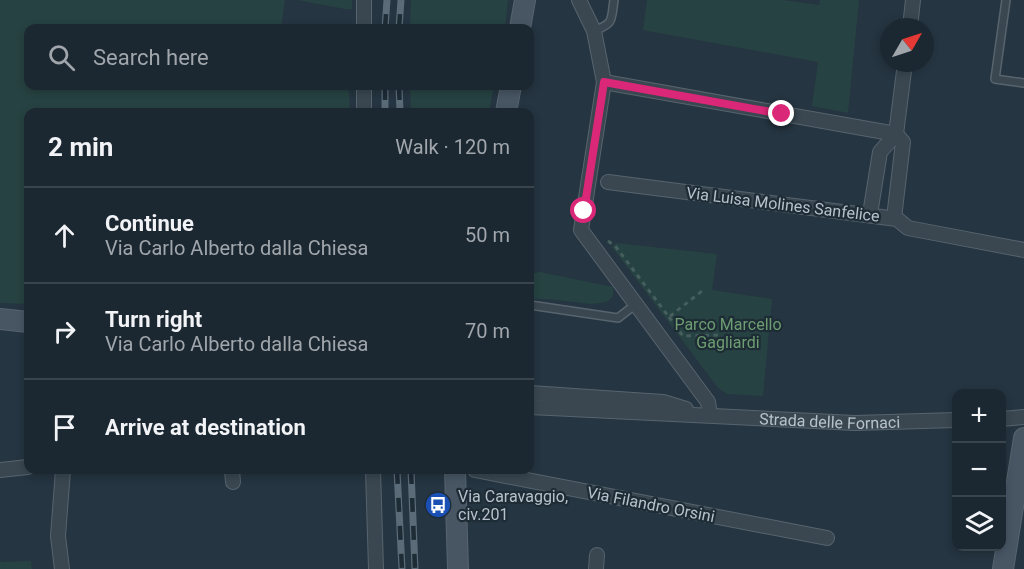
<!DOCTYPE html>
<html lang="en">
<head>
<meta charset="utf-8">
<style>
  body { margin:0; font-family:Roboto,sans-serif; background:#253039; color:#f1f3f6 }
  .controls { position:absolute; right:18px; bottom:18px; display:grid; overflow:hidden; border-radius:12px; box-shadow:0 3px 9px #0003 }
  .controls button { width:54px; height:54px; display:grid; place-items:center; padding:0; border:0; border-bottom:2px solid #3a444d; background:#1c2831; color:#f1f3f6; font:30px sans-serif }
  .compass { position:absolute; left:880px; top:18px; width:54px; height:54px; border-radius:50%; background:#1c2831; box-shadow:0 3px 9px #0003; rotate:51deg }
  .stop { position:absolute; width:18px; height:18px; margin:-14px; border:4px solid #db2777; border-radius:50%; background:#fff }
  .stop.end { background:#db2777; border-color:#fff; box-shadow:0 2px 6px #0008 }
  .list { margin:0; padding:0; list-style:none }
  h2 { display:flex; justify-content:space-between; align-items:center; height:78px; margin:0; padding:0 24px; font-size:26px }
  h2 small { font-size:20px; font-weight:400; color:#a0a6ab }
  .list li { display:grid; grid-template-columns:39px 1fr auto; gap:18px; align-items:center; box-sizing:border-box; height:96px; padding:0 24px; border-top:2px solid #3a444d }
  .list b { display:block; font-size:22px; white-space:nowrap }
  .list p { margin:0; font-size:20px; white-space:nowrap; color:#a0a6ab }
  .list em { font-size:20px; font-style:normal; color:#a0a6ab }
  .icon { flex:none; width:33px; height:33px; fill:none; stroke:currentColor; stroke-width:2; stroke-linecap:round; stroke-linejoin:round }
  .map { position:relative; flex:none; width:1024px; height:569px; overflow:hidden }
  .search { position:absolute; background:#1c2831; box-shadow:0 3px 9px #0003; left:24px; top:24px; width:510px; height:66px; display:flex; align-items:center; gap:15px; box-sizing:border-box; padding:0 21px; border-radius:12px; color:#a0a6ab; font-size:22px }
  .panel { position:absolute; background:#1c2831; box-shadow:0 3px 9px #0003; left:24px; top:108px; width:510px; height:366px; border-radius:12px }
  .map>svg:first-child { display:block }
</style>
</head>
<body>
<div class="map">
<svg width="1024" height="569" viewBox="0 0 1024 569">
  <rect width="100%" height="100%" fill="#253541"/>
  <g fill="#274242">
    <path d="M0,0H285L281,28H28V86H338L344,87L349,92L350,112H28V304L0,303Z"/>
    <path d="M297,0H352V9H345Z"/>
    <path d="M411,0H508L505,28H410Z"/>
    <path d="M647,0H783L819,5L820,0H859L848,113L812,106L818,62L643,30Z"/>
    <path d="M410,86H494L489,112H411Z"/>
    <path d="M616,243L717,254L712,290L772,299L763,396L727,394L718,388L612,247Z"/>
    <path d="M540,272L613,287V296L608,301L601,303L590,304L549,299H530V274Z"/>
    <path d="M0,561L2,562L31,561L32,569H0Z"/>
  </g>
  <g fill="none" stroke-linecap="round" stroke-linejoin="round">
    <g stroke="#57646e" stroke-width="10">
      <g id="lane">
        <path d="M1006,0L995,79L1024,83"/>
        <path d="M594,31C614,23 611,21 614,0"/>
        <path d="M530,305L618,318L636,304"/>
      </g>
    </g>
    <g stroke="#57646e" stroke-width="16">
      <g id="street">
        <path d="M579,0L594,31L604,82L581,230L708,402L710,415"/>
        <path d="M910,27L913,0"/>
        <path d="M364,28V0"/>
        <path d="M604,82L896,134L903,142L894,218"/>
        <path d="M364,112V86"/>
        <path d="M608,182L897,219L908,228L1024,250"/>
        <path d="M870,214L880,152L896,134L905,63"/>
        <path d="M530,393L663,402L686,409"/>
        <path id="s1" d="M530,407L855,423L956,420"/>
        <path d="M1002,419L1024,417"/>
        <path d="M0,470L28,467"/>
        <path d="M232,470L233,482"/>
        <path d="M373,470L376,569"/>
        <path d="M475,470L827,538"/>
        <path d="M62,569L58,536L63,470"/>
        <path d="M596,569L597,555"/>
      </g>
    </g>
    <g stroke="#57646e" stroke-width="22">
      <g id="secondary">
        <path d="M520,28L525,0"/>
        <path d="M506,112L511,86"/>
        <path d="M0,319L28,322"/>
        <path d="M455,470L458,569"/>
        <path d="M1003,569L1024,438"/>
      </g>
    </g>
    <g stroke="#465e5d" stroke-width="3" stroke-dasharray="4.5 4.5" stroke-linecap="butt">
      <path d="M608,241L616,247L669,317L702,291"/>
      <path d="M669,317L683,336L722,335"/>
    </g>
    <use href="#lane" stroke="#3a4751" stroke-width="7"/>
    <use href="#street" stroke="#3a4751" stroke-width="14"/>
    <use href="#secondary" stroke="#485664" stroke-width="20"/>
    <g stroke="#5c6b78" stroke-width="7">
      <g id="rail">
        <path d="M385,28L387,0"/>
        <path d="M399,28L401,0"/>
        <path d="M385,86V112"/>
        <path d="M399,86L400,112"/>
        <path d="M397,470L402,569"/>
        <path d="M411,470L415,569"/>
      </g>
    </g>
    <use href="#rail" stroke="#1e2c36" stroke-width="4.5" stroke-dasharray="14" stroke-linecap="butt"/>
  </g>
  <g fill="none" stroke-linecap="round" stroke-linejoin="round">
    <path stroke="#db2777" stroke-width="8" d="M584,211L604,82L782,114"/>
  </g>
  <defs>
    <g id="bus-disc" transform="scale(1.35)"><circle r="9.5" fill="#1a4fb4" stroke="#1e2c36"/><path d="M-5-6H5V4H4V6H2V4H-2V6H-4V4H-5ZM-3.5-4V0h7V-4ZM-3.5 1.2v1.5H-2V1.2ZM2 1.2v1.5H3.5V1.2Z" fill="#fff"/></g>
  </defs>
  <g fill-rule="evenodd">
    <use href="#bus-disc" x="438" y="505"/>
  </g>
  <g text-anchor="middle" stroke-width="4.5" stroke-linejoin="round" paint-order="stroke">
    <g font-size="16" fill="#b6c1cb" stroke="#1e2c36">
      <text transform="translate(783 204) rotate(7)" y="6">Via Luisa Molines Sanfelice</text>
      <text dy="6" stroke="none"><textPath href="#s1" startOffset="300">Strada delle Fornaci</textPath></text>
      <text transform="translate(651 504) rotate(11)" y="6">Via Filandro Orsini</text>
    </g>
    <g font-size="16" fill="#6d9d71" stroke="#1e2c36">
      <text x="728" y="330">Parco Marcello<tspan x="728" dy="18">Gagliardi</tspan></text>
    </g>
    <g font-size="16" fill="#b6c1cb" stroke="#1e2c36" text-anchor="start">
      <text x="458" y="502">Via Caravaggio,<tspan x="458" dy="18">civ.201</tspan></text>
    </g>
  </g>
</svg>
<div class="controls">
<button>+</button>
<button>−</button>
<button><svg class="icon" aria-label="layers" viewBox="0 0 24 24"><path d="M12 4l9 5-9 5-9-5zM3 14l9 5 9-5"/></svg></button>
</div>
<svg class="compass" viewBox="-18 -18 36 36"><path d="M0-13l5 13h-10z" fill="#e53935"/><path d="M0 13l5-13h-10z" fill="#a0a6ab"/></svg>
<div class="stop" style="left:584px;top:211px"></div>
<div class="stop end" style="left:782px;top:114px"></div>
<div class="search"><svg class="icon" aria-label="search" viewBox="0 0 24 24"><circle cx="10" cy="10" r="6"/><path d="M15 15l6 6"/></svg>Search here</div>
<section class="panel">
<h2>2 min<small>Walk · 120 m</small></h2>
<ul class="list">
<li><svg class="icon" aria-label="ahead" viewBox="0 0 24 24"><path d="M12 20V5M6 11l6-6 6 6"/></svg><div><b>Continue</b><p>Via Carlo Alberto dalla Chiesa</p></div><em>50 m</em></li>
<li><svg class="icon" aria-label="right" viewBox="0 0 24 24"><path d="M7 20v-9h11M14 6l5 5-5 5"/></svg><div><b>Turn right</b><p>Via Carlo Alberto dalla Chiesa</p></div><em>70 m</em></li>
<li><svg class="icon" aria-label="arrive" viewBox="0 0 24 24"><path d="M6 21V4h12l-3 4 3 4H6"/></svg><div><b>Arrive at destination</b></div></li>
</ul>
</section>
</div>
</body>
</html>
